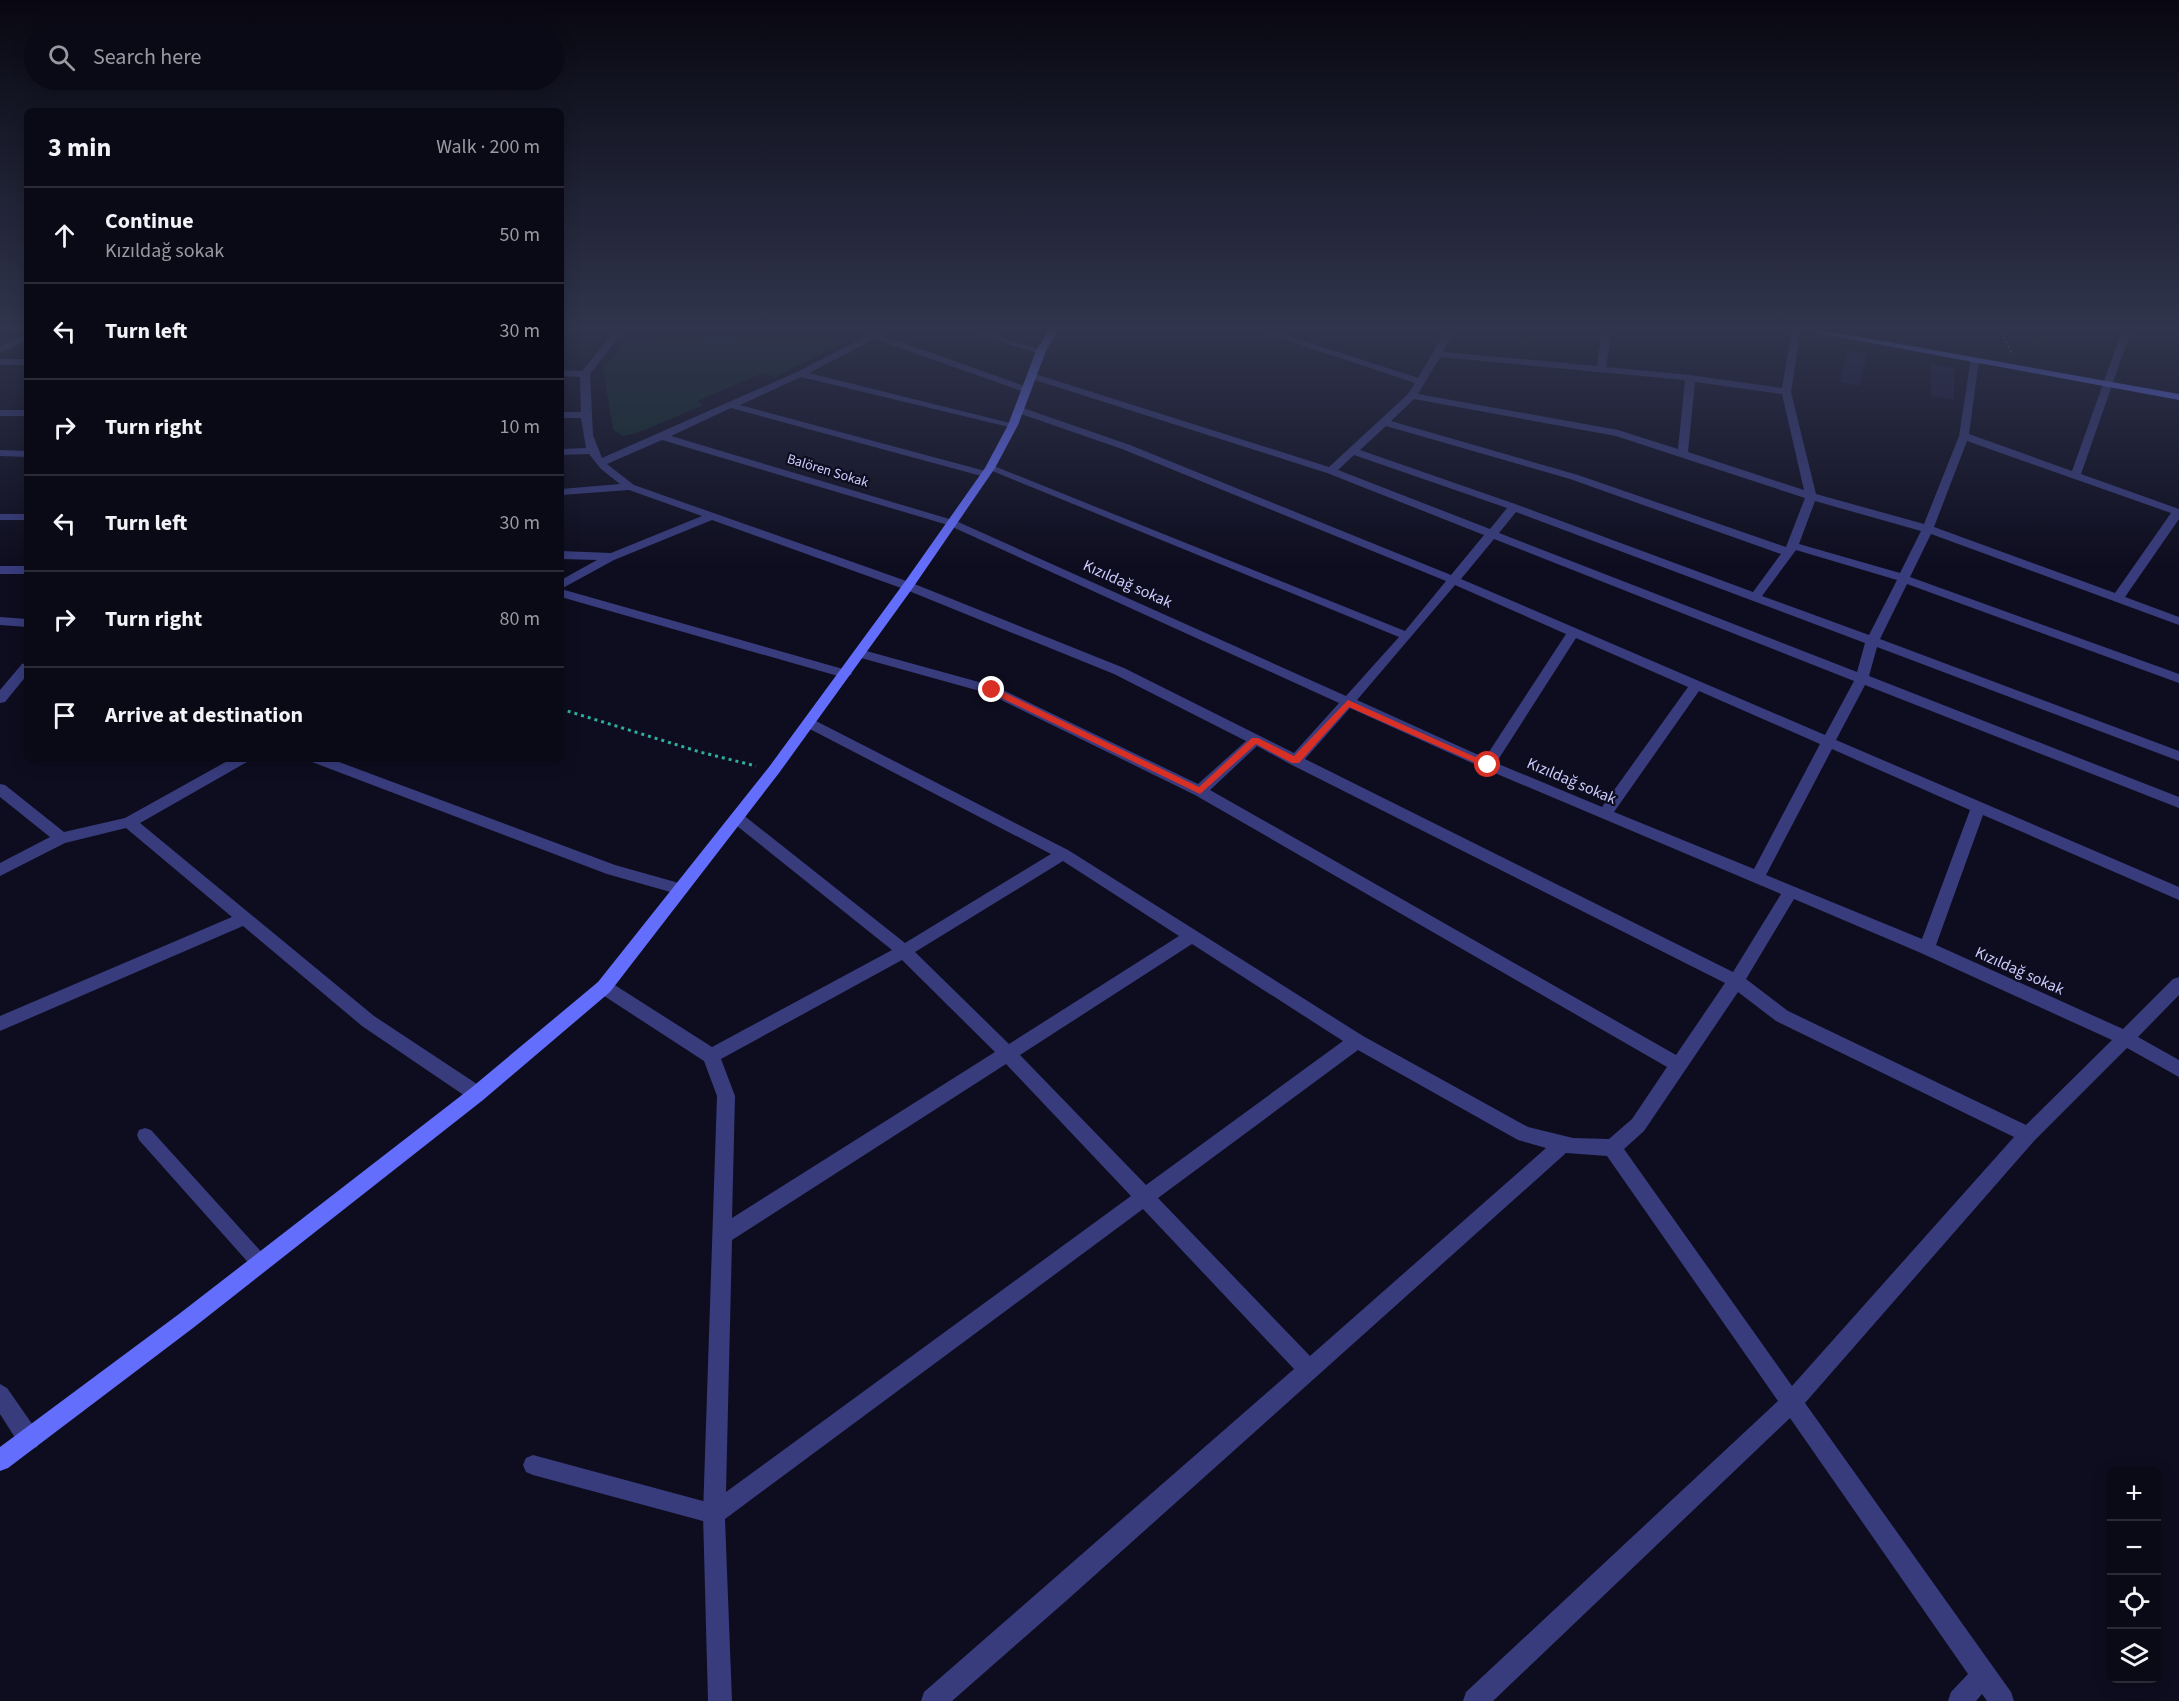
<!DOCTYPE html>
<html lang="en">
<head>
<meta charset="utf-8">
<style>
  body { margin:0; font-family:"Source Sans 3",sans-serif; background:#131320; color:#f1f3f6 }
  .controls { position:absolute; right:18px; bottom:18px; display:grid; overflow:hidden; border-radius:9px; box-shadow:0 3px 15px #0003 }
  .controls button { width:54px; height:54px; display:grid; place-items:center; padding:0; border:0; border-bottom:2px solid #2a2b36; background:#0a0a17; color:#f1f3f6; font:30px sans-serif }
  .stop { position:absolute; width:18px; height:18px; margin:-14px; border:4px solid #d93025; border-radius:50%; background:#fff }
  .stop.end { background:#d93025; border-color:#fff; box-shadow:0 2px 6px #0008 }
  .list { margin:0; padding:0; list-style:none }
  h2 { display:flex; justify-content:space-between; align-items:center; height:78px; margin:0; padding:0 24px; font-size:26px }
  h2 small { font-size:20px; font-weight:400; color:#999aa1 }
  .list li { display:grid; grid-template-columns:39px 1fr auto; gap:18px; align-items:center; box-sizing:border-box; height:96px; padding:0 24px; border-top:2px solid #2a2b36 }
  .list b { display:block; font-size:22px; white-space:nowrap }
  .list p { margin:0; font-size:20px; white-space:nowrap; color:#999aa1 }
  .list em { font-size:20px; font-style:normal; color:#999aa1 }
  .icon { flex:none; width:33px; height:33px; fill:none; stroke:currentColor; stroke-width:2; stroke-linecap:round; stroke-linejoin:round }
  .map { position:relative; flex:none; width:2179px; height:1701px; overflow:hidden }
  .search { position:absolute; background:#0a0a17; box-shadow:0 3px 15px #0003; left:24px; top:24px; width:540px; height:66px; display:flex; align-items:center; gap:15px; box-sizing:border-box; padding:0 21px; border-radius:33px; color:#999aa1; font-size:22px }
  .panel { position:absolute; background:#0a0a17; box-shadow:0 3px 15px #0003; left:24px; top:108px; width:540px; height:654px; border-radius:9px }
  .map>svg:first-child { display:block }
</style>
</head>
<body>
<div class="map">
<svg width="2179" height="1701" viewBox="0 0 2179 1701">
  <rect width="100%" height="100%" fill="#0e0d1f"/>
  <path fill="#102926" d="M731,336L760,343L849,339L776,377L762,373L698,401L702,406L637,433L623,436L613,430L603,367L629,340Z"/>
  <g fill="#1d193f">
    <path d="M1847,350L1867,354L1860,386L1840,382Z"/>
    <path d="M1931,364L1954,368V400L1931,396Z"/>
  </g>
  <g fill="none" stroke-linecap="round" stroke-linejoin="round">
    <path stroke="#2fae9b" stroke-width="2" stroke-dasharray="2 3" stroke-linecap="butt" d="M1999,328L2011,352"/>
    <path stroke="#2fae9b" stroke-width="3" stroke-dasharray="3 4" stroke-linecap="butt" d="M561,709L700,752L756,766"/>
    <g fill="#383c7d" fill-rule="evenodd">
      <path d="M145,1128L151,1130L266,1257L269,1263L266,1269L260,1272L254,1269L139,1140L137,1135L139,1130Z"/>
      <path d="M533,1455L714,1504L721,1507L724,1514L721,1521L714,1524L533,1475L526,1472L523,1465L526,1458Z"/>
    </g>
    <g fill="#383c7d" fill-rule="evenodd">
      <path d="M617,328H626L590,374L593,435L602,458L797,372L867,336L848,328H862L1030,388V392H1024L875,339L809,373L1018,425L1013,428L801,377L740,405L989,472L990,474L985,477L731,408L671,436L956,521L1346,696L1399,637L985,468L986,466H994L1405,631L1446,581L1122,449L1015,412V408H1023L1130,445L1451,575L1484,535L1327,473L1029,378V374H1035L1329,467L1408,394L1415,383L1250,328H1264L1418,378L1447,328H1456L1443,352L1597,366L1602,328H1612L1606,367L1690,375L1782,388L1792,329L1801,328L1791,392L1816,494L1924,524L1959,436L1971,358L1979,360L1969,434L2072,471L2123,328H2132L2081,474L2179,509V519L2125,597L2179,617V625L1931,534L1910,577L2179,674V683L1907,584L1880,639L2179,751V761L1877,647L1869,676L2179,797V808L1865,685L1836,740L2179,887V900L1983,815L1936,945L2123,1029L2173,979L2179,977V995L2138,1037L2179,1060V1077L2127,1048L2034,1141L1805,1403L2011,1692L2014,1701H1987L1982,1694L1976,1701H1948L1951,1692L1968,1674L1790,1418L1493,1701H1463L1466,1692L1778,1401L1607,1156L1566,1153L1066,1601L952,1701H921L924,1692L1294,1369L1143,1209L725,1519L732,1701H708L703,1514L717,1096L704,1061L598,992L596,987L598,982L604,980L610,982L712,1047L892,950L732,822L730,818L737,813L742,814L905,943L1051,854L804,726L802,723L804,720H814L1068,850L1363,1036L1528,1127L1573,1138L1609,1139L1632,1119L1667,1067L1195,795L987,693L854,656L853,653L859,649L997,687L1198,784L1246,741L1114,674L904,589L712,520L614,560L561,589V580L597,560L561,559V551L611,553L702,516L629,490L561,495V489L620,484L601,469L589,454L561,455V449L586,448L581,418H561V412H581L580,377L561,376V370L582,371ZM1440,357L1685,380L1678,449L1618,430L1418,394ZM1695,382L1782,394L1804,490L1688,452ZM1414,399L1616,436L1805,498L1786,547L1578,475L1391,421ZM1386,426L1570,479L1781,554L1753,592L1518,505L1360,450ZM662,440L948,525L1339,703L1294,753L1124,668L912,583L634,485L607,464ZM1967,441L2171,513L2115,593L1934,527ZM1354,455L1507,508L1490,529L1338,470ZM1815,501L1921,531L1900,573L1799,544ZM1516,512L1865,643L1857,672L1499,533ZM1494,539L1854,681L1825,735L1461,579ZM1796,550L1897,580L1869,635L1762,596ZM1455,585L1566,634L1485,758L1357,700ZM1576,638L1688,687L1602,807L1496,763ZM1699,691L1820,744L1754,869L1614,812ZM1350,708L1483,768L1781,894L1733,972L1305,759ZM1257,746L1290,764L1725,983L1676,1055L1210,790ZM1832,749L1970,810L1922,939L1766,875ZM1063,861L1179,936L1009,1044L915,952ZM1794,899L1921,953L2112,1040L2026,1125L1788,1011L1746,979ZM1192,944L1343,1041L1146,1185L1020,1055ZM902,960L995,1052L732,1218L735,1096L721,1059ZM1738,992L1776,1021L2014,1137L1792,1386L1624,1149L1644,1131ZM1358,1050L1518,1140L1546,1148L1310,1356L1158,1198ZM1006,1064L1131,1196L726,1492L732,1240Z"/>
      <path d="M954,328H969L1046,351L1041,354Z"/>
      <path d="M27,333V340L0,353V346Z"/>
      <rect x="0" y="359" width="27" height="6"/>
      <rect x="0" y="410" width="27" height="6"/>
      <path d="M0,450L27,451V457L0,456Z"/>
      <rect x="0" y="514" width="27" height="6"/>
      <rect x="0" y="566" width="27" height="8"/>
      <path d="M561,589L850,671L852,674L845,678L561,597Z"/>
      <path d="M0,617L27,619V627L0,625Z"/>
      <path d="M27,663V675L5,702L0,703V690L22,664Z"/>
      <path d="M231,759H249L247,762L140,823L374,1016L483,1088L486,1094L483,1100L477,1102L471,1100L362,1026L243,926L0,1031V1016L232,917L126,828L65,843L0,876V863L50,837L0,797V784L5,785L64,832L125,818Z"/>
      <path d="M310,759H331L615,865L686,885L689,889L686,893L681,895L607,874L312,762Z"/>
      <path d="M0,1384L7,1388L37,1431L40,1439L37,1447L29,1450L21,1447L0,1414Z"/>
    </g>
    <g fill="#646efc" fill-rule="evenodd">
      <path d="M1050,328H1059L1046,351L1018,425L995,468L912,589L779,773L610,992L483,1100L193,1328L8,1468L0,1471V1447L179,1314L471,1088L598,982L769,767L904,583L985,468L1008,425L1036,351Z"/>
      <path d="M1790,328H1811L2179,394V400Z"/>
    </g>
  </g>
  <linearGradient id="sky" x2="0" y2="1"><stop stop-color="#080711"/><stop offset="0.58" stop-color="#30354d"/><stop offset="1" stop-color="#30354d" stop-opacity="0"/></linearGradient>
  <rect width="2179" height="566" fill="url(#sky)"/>
  <path fill="#d93025" d="M989,688H995L1199,787L1252,738H1258L1294,756L1348,700L1493,765L1485,767L1349,707L1299,763H1292L1256,744L1200,794L989,692Z"/>
  <g text-anchor="middle" stroke-width="4.5" stroke-linejoin="round" paint-order="stroke">
    <g font-size="14" fill="#cdcbfe" stroke="#0e0d1f">
      <text transform="translate(828 470) rotate(17)" y="5">Balören Sokak</text>
    </g>
    <g font-size="16" fill="#cdcbfe" stroke="#0e0d1f">
      <text transform="translate(1128 583) rotate(24)" y="6">Kızıldağ sokak</text>
      <text transform="translate(1572 780) rotate(23)" y="6">Kızıldağ sokak</text>
      <text transform="translate(2020 970) rotate(24)" y="6">Kızıldağ sokak</text>
    </g>
  </g>
</svg>
<div class="controls">
<button>+</button>
<button>−</button>
<button><svg class="icon" aria-label="locate" viewBox="0 0 24 24"><circle cx="12" cy="12" r="6"/><path d="M12 2v4M12 18v4M2 12h4M18 12h4"/></svg></button>
<button><svg class="icon" aria-label="layers" viewBox="0 0 24 24"><path d="M12 4l9 5-9 5-9-5zM3 14l9 5 9-5"/></svg></button>
</div>
<div class="stop" style="left:1488px;top:765px"></div>
<div class="stop end" style="left:992px;top:690px"></div>
<div class="search"><svg class="icon" aria-label="search" viewBox="0 0 24 24"><circle cx="10" cy="10" r="6"/><path d="M15 15l6 6"/></svg>Search here</div>
<section class="panel">
<h2>3 min<small>Walk · 200 m</small></h2>
<ul class="list">
<li><svg class="icon" aria-label="ahead" viewBox="0 0 24 24"><path d="M12 20V5M6 11l6-6 6 6"/></svg><div><b>Continue</b><p>Kızıldağ sokak</p></div><em>50 m</em></li>
<li><svg class="icon" aria-label="left" viewBox="0 0 24 24"><path d="M17 20v-9H6M10 6l-5 5 5 5"/></svg><div><b>Turn left</b></div><em>30 m</em></li>
<li><svg class="icon" aria-label="right" viewBox="0 0 24 24"><path d="M7 20v-9h11M14 6l5 5-5 5"/></svg><div><b>Turn right</b></div><em>10 m</em></li>
<li><svg class="icon" aria-label="left" viewBox="0 0 24 24"><path d="M17 20v-9H6M10 6l-5 5 5 5"/></svg><div><b>Turn left</b></div><em>30 m</em></li>
<li><svg class="icon" aria-label="right" viewBox="0 0 24 24"><path d="M7 20v-9h11M14 6l5 5-5 5"/></svg><div><b>Turn right</b></div><em>80 m</em></li>
<li><svg class="icon" aria-label="arrive" viewBox="0 0 24 24"><path d="M6 21V4h12l-3 4 3 4H6"/></svg><div><b>Arrive at destination</b></div></li>
</ul>
</section>
</div>
</body>
</html>
